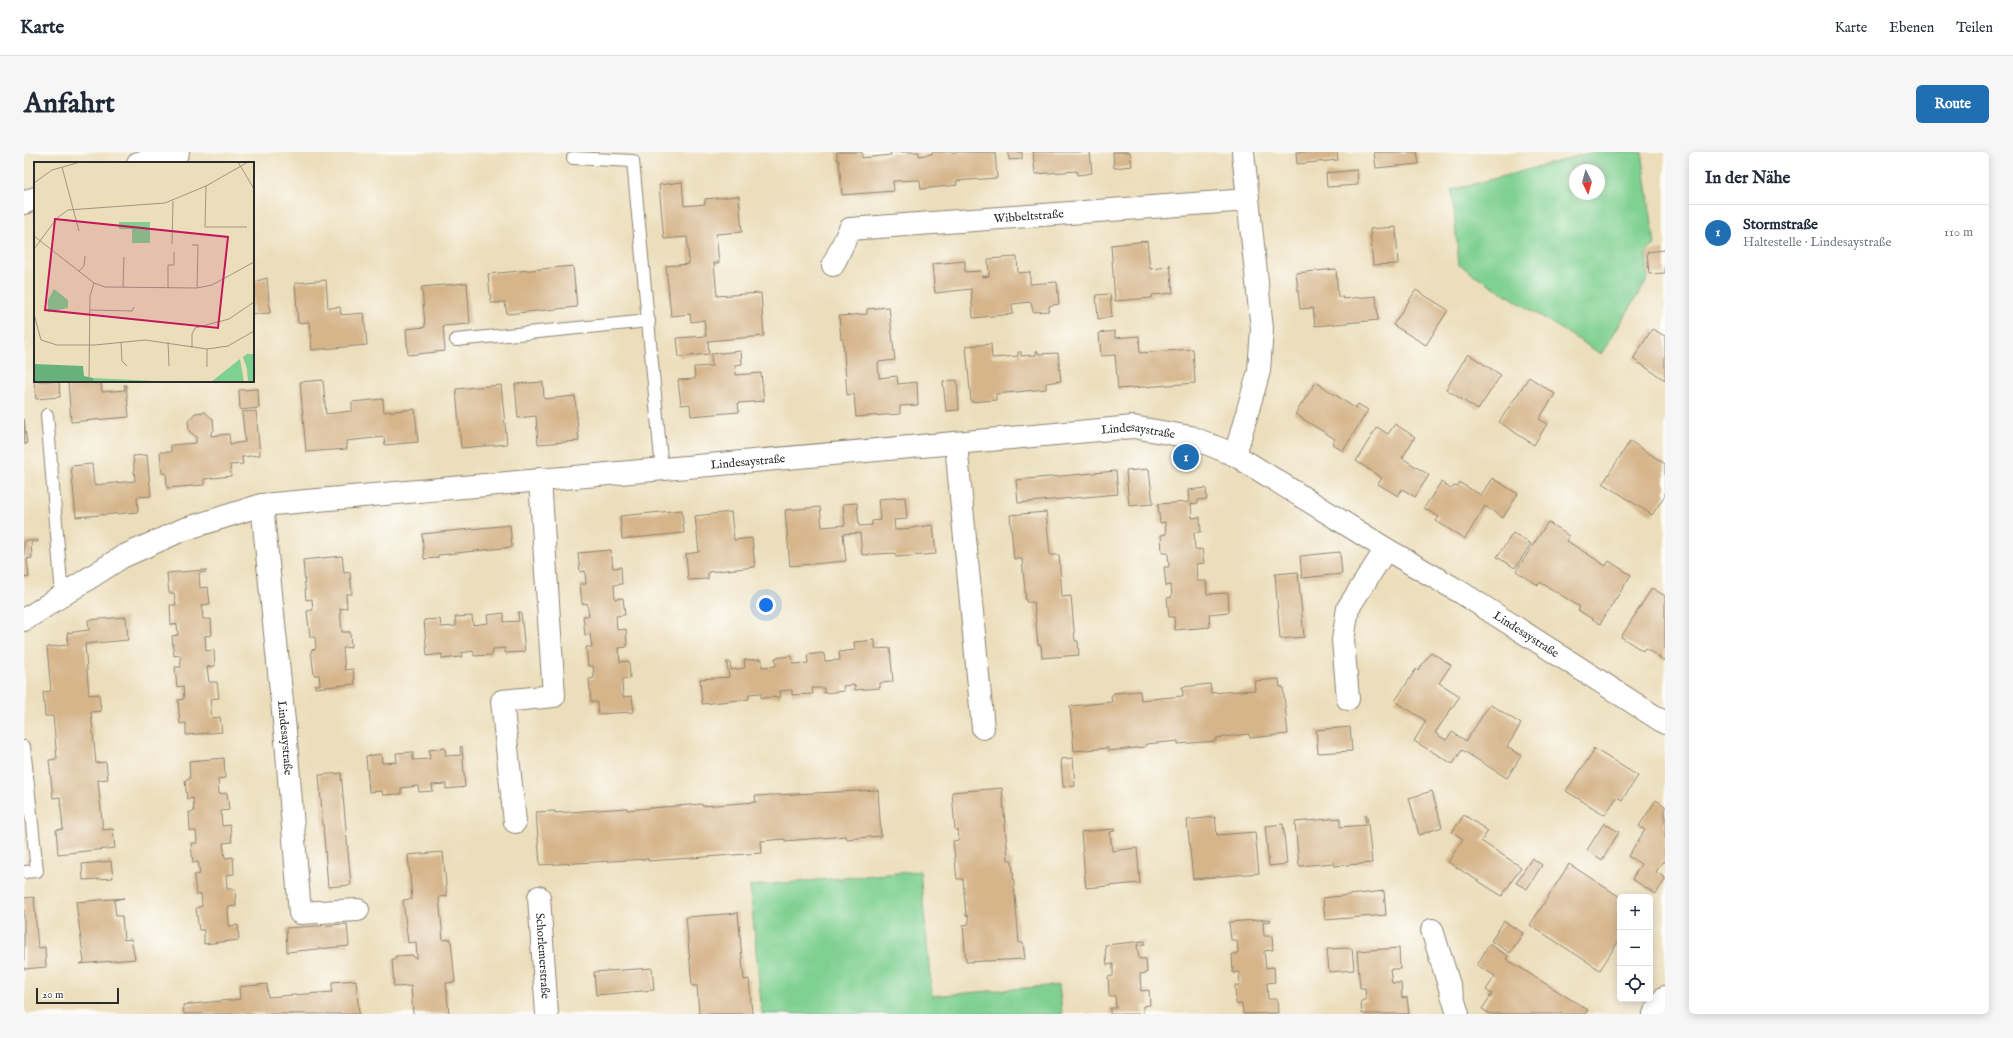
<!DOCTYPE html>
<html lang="de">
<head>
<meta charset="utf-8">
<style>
  body { margin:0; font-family:"IM FELL English",serif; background:#f6f6f7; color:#1f2937 }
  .controls { position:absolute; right:12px; bottom:12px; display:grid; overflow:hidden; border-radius:6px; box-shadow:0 2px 10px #0003 }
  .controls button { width:36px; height:36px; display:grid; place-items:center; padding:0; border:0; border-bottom:1px solid #e0e1e3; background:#fff; color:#1f2937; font:20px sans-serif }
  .compass { position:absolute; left:1545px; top:12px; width:36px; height:36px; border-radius:50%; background:#fff; box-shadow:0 2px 10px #0003; rotate:174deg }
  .scale { position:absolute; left:12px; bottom:10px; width:83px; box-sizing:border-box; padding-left:4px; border:2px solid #2b2b2b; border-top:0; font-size:11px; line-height:14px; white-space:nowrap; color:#2b2b2b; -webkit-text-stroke:3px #fdfcf7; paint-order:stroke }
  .you { position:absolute; left:742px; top:453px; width:14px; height:14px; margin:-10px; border:3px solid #fff; border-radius:50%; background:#1a73e8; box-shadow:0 0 0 6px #1a73e833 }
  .badge { display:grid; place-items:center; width:26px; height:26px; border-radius:50%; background:#1f6fb2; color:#fff; font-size:13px; font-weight:700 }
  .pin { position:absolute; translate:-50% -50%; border:2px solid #fff; box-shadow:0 1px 4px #0006 }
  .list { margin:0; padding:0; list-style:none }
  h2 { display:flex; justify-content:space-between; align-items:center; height:52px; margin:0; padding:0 16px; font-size:17px }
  h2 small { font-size:13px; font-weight:400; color:#747a83 }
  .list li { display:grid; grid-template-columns:26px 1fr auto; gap:12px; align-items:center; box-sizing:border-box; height:56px; padding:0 16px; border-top:1px solid #e0e1e3 }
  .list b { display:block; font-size:15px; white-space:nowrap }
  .list p { margin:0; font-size:13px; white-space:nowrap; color:#747a83 }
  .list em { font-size:13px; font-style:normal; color:#747a83 }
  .icon { flex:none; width:22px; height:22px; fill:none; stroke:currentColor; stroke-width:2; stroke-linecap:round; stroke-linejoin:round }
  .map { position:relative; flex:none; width:1641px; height:862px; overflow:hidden; border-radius:6px }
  header { display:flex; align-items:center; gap:24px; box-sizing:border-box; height:56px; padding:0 20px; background:#fff; border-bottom:1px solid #e0e1e3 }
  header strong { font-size:19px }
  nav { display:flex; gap:22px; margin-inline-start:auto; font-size:14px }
  .intro { display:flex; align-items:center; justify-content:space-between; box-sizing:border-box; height:96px; padding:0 24px }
  h1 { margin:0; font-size:28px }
  .button { padding:10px 18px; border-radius:6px; background:#1f6fb2; color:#fff; font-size:14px; font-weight:700 }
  main { display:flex; gap:24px; padding:0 24px }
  aside { flex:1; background:#fff; border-radius:6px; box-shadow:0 2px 10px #0003 }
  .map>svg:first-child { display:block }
</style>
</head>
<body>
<header>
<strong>Karte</strong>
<nav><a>Karte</a><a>Ebenen</a><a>Teilen</a></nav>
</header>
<div class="intro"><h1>Anfahrt</h1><a class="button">Route</a></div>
<main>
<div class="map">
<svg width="1641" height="862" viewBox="0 0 1641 862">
  <rect width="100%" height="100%" fill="#fdfcf7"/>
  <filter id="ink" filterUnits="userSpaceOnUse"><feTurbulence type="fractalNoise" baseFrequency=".025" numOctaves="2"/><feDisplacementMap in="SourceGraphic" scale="8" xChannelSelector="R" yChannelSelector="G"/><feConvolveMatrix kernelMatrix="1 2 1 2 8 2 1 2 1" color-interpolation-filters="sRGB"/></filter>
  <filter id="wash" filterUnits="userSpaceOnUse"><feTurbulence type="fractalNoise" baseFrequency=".012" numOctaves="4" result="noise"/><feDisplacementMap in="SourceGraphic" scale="16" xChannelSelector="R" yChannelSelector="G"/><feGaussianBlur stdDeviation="0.9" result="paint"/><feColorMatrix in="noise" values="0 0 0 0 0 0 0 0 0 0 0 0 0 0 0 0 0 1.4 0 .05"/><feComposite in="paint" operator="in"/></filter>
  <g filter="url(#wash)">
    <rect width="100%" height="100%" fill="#ecdebb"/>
    <g fill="#7fd091" stroke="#557e5e" fill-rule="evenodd">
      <path d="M1569,0H1618L1631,94L1627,95L1622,102L1624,127L1577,202L1435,113L1428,38ZM1551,18H1575V42H1551Z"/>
      <path d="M896,719L908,844L1035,833L1038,862H738L726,734Z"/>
    </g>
    <g id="blocks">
      <g fill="#d6b58b">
        <path d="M813,0H838V6L867,3L866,0H895V4L908,2V0H971L973,26L932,29L933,33L897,37L896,28L869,29L870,39L818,43L815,8H813Z"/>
        <path d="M984,0H998V7L985,8Z"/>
        <path d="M1009,0H1066L1068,21L1053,23V19L1011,22Z"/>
        <path d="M1089,0H1106L1108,14L1090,16Z"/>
        <path d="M1272,0H1313L1314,8L1273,12Z"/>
        <path d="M1350,0H1393L1395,12L1352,16Z"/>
        <path d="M1333,18L1334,33L1303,35L1302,21Z"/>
        <path d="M658,30L660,54L681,52V47L715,44L718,80L692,82L695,111H690L693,144L737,141L740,184L684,189L685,202L655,205L653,186L682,184L680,168L667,170L666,162L647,164L642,114L665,112L663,85L640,87L635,33Z"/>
        <path d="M1372,75L1374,112L1349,113L1346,77Z"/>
        <path d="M1123,89L1126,117L1145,115L1146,112L1149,141L1128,143V146L1091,149L1087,93Z"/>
        <path d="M1641,98V121L1625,122L1623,100Z"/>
        <path d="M993,105L994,121L1006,120V132L1033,130L1035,152L1025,154V159L1009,160L1007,150L988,152L989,162L949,166L947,137L911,141L908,112L941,109V120L957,119L958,125L965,124L964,107Z"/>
        <path d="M549,114L553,155L483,162L481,150L467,151L464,122Z"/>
        <path d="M1312,117L1314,145H1319V147L1352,144L1354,168L1291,174L1289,156L1276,157L1272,121Z"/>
        <path d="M243,126L246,161L229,162V130Z"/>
        <path d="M302,128L304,156L316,155L317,163L340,161L343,193L288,198L285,170L274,171L271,131Z"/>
        <path d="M443,131L446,172L419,174L421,199L384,203L382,177L401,175L398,135Z"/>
        <path d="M1392,138L1424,158L1402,193L1369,173Z"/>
        <path d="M1086,142L1088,165L1074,167L1072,143Z"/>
        <path d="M865,155L871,208L854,210L855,226L873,224L874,232L893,230L894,253L876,254V262L832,265L830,242L823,243L819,187H817L815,164L843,162V157Z"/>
        <path d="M1628,177L1641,184V228L1609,207Z"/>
        <path d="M1091,179V186L1115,184L1116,201L1169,197L1171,231L1094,237L1091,203L1077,204L1075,181Z"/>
        <path d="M967,192L968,206L994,204V200H997V204L1012,203V199H1014V202L1034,201L1037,229L1022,231V237L972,242V248L947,250L942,194Z"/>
        <path d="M717,199L718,212L711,213L712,223L737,221L740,249L714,251L715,260L667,264L666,252L657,253L654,228L671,227L670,215L688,214L687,202Z"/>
        <path d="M1444,202L1477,223L1454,258L1422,237Z"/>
        <path d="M1505,225L1531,242L1515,267L1523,272L1510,293L1475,270Z"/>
        <path d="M299,228L302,262L328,259V250L359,247L360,260L391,257L394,290L361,293L360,285L322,289L323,297L282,300L276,230Z"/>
        <path d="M933,228L935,258L922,259L919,229Z"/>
        <path d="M10,229H35L36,245L12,247Z"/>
        <path d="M44,229H77L78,240L101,238L100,233H102L105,265L47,270Z"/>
        <path d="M519,230L520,247L551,244L555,289L514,292L512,264L494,266L491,232Z"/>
        <path d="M1292,230L1331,256L1334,252L1344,258L1319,299L1308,292L1311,287L1271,262Z"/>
        <path d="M477,233L483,292L437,296L432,237Z"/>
        <path d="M234,237L235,256L216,258L215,238Z"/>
        <path d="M232,259L236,303L218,305L219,312L206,313L207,324L180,327V333L143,336L142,321H138L136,300H147V293L172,291V285L165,279L164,269L171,261L181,260L189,267L190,278L187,281V284L205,282L206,292L221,290L218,260Z"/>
        <path d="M0,267L3,292H0Z"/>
        <path d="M1371,272L1391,285L1378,306L1405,323L1391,345L1378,337L1374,344L1354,332L1358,326L1332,309L1353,275L1364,282Z"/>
        <path d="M1606,289L1641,312V343L1628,363L1579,331Z"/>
        <path d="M123,303L127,344L113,345L114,360L52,365L47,314L68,312L70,333L111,329L109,304Z"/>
        <path d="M1125,317L1129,352L1105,354L1102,319Z"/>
        <path d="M1092,319L1094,342L994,351L992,328Z"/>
        <path d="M1468,326L1494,342L1479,366L1461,354L1441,387L1412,369L1415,365L1400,356L1417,330L1427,337L1430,334L1433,335L1436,331L1457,343Z"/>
        <path d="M1182,336L1183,347L1174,348V351L1167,352L1168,366L1176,365L1177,380H1170L1171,398L1178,397L1180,411L1172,412L1173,429H1182L1183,442L1204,441L1205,460L1185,462L1186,475L1151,478L1150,465H1145L1143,446L1148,445L1147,433L1142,434L1140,415H1145L1144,401H1138L1137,383L1142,382L1141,370L1136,371L1134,352L1165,350L1164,338Z"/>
        <path d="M881,345L883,367L870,368L871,378L909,373L912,402L872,405L871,401L838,403L836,381L819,382L822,409L766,414L761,358L796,355L798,375L821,373L819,352L833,351L835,374L848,373V369L856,368L854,347Z"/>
        <path d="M658,358L660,381L598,387L596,364Z"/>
        <path d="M707,360L710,388L728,386L731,415L684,420V427L664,428L662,402L675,400L671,364Z"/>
        <path d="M1022,360L1026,403H1035L1038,445L1047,444L1051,489H1054L1055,503L1018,506L1017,493H1014L1010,450H1002L998,407H990L986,363Z"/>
        <path d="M1524,370L1545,384L1543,389L1582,414L1585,409L1607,423L1576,472L1554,458L1556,455L1516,430L1514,433L1492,419Z"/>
        <path d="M486,373L488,395L414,403V406L400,407L398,382Z"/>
        <path d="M1489,381L1507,392L1491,416L1473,405Z"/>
        <path d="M14,388V390H7L8,406L3,407L5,425L0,426V389Z"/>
        <path d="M587,398L589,416L597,415L598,432L590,433L591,447L599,446L601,463L592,464L593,478L602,477L603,492V495L595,496L596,510L605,509L606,526L598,527L599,545L608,544L610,560L574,562L573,550H567L565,527L570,526L569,514H564L562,495H568L566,482L561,483L559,464H565L563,451L558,452L556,432H562L561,419L556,420L554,401Z"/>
        <path d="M1316,400L1318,422L1278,426L1276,404Z"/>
        <path d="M318,404L320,421L326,420L328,442H322L323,456L316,457L318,480H326L327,495L319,496L321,518L329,517L331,532L291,536V533H296L295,523H290L287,498L292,497L291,485H286L283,459L289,458L288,447L282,448L279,408Z"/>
        <path d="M182,418V420L175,421L176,436L184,435L186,452L178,453L179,467H187L188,483L181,484L182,499L190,498L191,514L183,515L185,530H193L195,546L186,547L188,566L196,565L198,580L162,583V571L156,572L154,548L160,547L159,534L153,535L151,515H157L156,503L150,504L148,484L154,483L153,472L147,473L146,453H152L150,441H145L143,421Z"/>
        <path d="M1274,420L1280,485L1256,487L1251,422Z"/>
        <path d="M1628,436L1641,444V509L1621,496L1619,499L1597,485Z"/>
        <path d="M494,460H497L501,500L481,501V496L469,497L468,503L450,504V499L437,501L438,505H436L418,507V502L403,504L400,468L416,467L417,475L432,474L431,465L448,464L449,473L464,471L463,463L480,461V470L495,469Z"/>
        <path d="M102,465L104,488L61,492L65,543L75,542L77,559L67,560L72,611L82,610L84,627L74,628L79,678L89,677L91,696L34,702L32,678L39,677L36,645L29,646L25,608L33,607L29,564H21L19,540L27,539L23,495L44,493L43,481L65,478L64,468Z"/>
        <path d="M851,488V497L866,496L869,530L856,531V536L831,538V533L819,534L820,539L800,541V536H788L789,542L768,543V538L756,539L757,545L737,546V541L725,542V547L678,552L676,527L705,525L703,510H706L707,518L721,516L720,508L738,507V515L752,514L751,506L766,504H768L769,512L784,511L783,503L798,501L800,502L801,509L816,508L815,500L831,498L830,490Z"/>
        <path d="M1407,500L1427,513L1415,531L1436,544L1411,581L1422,588L1428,580L1442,589L1466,552L1497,572L1483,595L1497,604L1483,626L1438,598L1429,612L1390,589L1402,569L1371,549L1392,517L1394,519Z"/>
        <path d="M1255,527L1256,535H1259L1264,582L1226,586L1225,582L1192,586V589L1154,592V589L1122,592L1121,595L1084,599V596L1050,599L1046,554L1088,550L1087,544L1090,541L1116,539L1117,548L1159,544L1158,535L1186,532L1187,541L1231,538L1230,529Z"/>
        <path d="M1326,575L1328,599L1294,601L1292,578Z"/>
        <path d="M438,594L441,635L422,637V632L408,633L409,639L395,640L394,634L377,636V642L359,643L358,639L345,640L342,604L357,602L358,611L373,610L372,601L389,600V608L406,607L405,598L421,596L422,604L437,603L436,595Z"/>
        <path d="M1569,596L1614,624L1598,648L1593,645L1581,663L1542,639L1570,599Z"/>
        <path d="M200,606L201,626L194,627L195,642L203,641L205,658L197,659L198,674L206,673L208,690L199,691L201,706L209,705L210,722L202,723L203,737H211L212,752V754L204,755L205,774L214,773L215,788L180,792V778H175L172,756L178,754L177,742L172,743L170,723L176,722L174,710L169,711L167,691H173L172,679H166L165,660H170L169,646L163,647L161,628L166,627L165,609Z"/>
        <path d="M1049,606L1051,634L1039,635L1037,607Z"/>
        <path d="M317,621L327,733L304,735L295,623Z"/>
        <path d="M978,636L984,708H988L995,791H999L1001,807L942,810L939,773L945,772L944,763L942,764L939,727H933L929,689L935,688L934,678H931L928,640Z"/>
        <path d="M854,638L857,684L823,687L822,684L761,689V687L737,689L738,701L624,709V707L516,713L512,660L531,659V661L603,656V658L678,652V654L732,650L731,644Z"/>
        <path d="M1408,639L1418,675L1395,683L1385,646Z"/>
        <path d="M1632,648L1641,654V710L1639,709L1632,720L1641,726V728L1632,742L1608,727L1617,712L1604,704L1621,678L1615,674Z"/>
        <path d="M1341,663H1343L1348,711L1310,714V711L1275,714L1271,670L1316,666V675L1342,673Z"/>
        <path d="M1440,663L1464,679L1457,689L1497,715L1478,744L1424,710L1439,687L1428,680Z"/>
        <path d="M1191,665L1193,683L1231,680L1235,721L1169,727L1163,668Z"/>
        <path d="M1580,671L1595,680L1578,708L1563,698Z"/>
        <path d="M1259,672L1263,712L1245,714L1241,674Z"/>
        <path d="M1090,677L1091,679L1086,680L1088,699L1113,696L1116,731L1062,736L1057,680Z"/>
        <path d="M419,700L423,744L415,745L419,788L427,787L431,830L422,831L425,862H389L387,834L370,835L368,807H372L371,804L389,803L390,806H393L392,790L384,791L379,748L388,747L384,703Z"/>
        <path d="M1508,706L1518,713L1503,737L1492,731Z"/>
        <path d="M87,709L89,726L59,728L58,712Z"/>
        <path d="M1545,712L1596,745V787L1576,818L1506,773Z"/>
        <path d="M1360,739L1362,763L1301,768L1299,746Z"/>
        <path d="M10,745L14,796L21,795L22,815L0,817V746Z"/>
        <path d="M100,746L90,748L92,764H98L100,788L107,787L111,807L56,812L60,810L52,750Z"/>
        <path d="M714,761L720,828L725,827L728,862H675L673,834H668L662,765Z"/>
        <path d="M1246,767L1247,769L1239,770L1240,784H1248L1249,798L1240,799L1242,816L1250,815L1251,830L1243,831L1244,847H1253L1254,861L1219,862L1218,852H1212L1211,833H1216L1215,820L1209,821L1208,802H1214L1213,788H1207L1205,770Z"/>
        <path d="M1480,769L1499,781L1486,801L1467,789Z"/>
        <path d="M323,772L325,794L263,800L262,776Z"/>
        <path d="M1121,789V792L1113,793L1115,807H1122L1123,821L1116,822L1117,839L1125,838L1126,853L1119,854V862H1086V856H1092L1091,844H1085L1084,825L1089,824V812L1083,813L1081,793Z"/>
        <path d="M1465,792L1484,804L1482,807L1564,858L1561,862H1467L1458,857L1468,842L1462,838L1471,824L1453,813Z"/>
        <path d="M1328,796L1330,818L1305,820L1303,797Z"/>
        <path d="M1375,796L1376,817H1366L1368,831H1377L1378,846L1383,845L1385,862H1338L1337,849L1342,848L1341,836H1336L1333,799Z"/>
        <path d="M628,816L630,838L572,843L570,820Z"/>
        <path d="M332,828L335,862H160L159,853L216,847L215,835L243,832L244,845L308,840V830Z"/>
      </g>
    </g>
  </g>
  <g filter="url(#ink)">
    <use href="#blocks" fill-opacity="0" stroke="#8c8473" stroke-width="1"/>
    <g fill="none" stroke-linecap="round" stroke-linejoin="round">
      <g stroke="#8c8473" stroke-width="14">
        <g id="lane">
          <path d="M549,6L609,9L638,318"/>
          <path d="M432,188L625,169"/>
          <path d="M23,263L38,443"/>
          <path d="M0,595L13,719L0,720"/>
        </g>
      </g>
      <g stroke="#8c8473" stroke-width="24">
        <g id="street">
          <path d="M114,11L154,0"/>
          <path d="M0,51L11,46"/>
          <path id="s1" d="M809,113L826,77L1224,48"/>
          <path d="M932,292L959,576"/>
          <path d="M1211,303L1235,219L1238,177L1219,0"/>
          <path id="s2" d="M238,353L262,589L276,761L334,758"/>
          <path id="s3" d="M0,468L98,405L158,378L238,353L1109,275L1167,285L1211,303L1362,397L1438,441L1641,571"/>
          <path d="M1324,547L1319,488L1324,456L1362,397"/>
          <path d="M491,670L478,549L530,544L516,327"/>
          <path id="s4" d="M515,745L523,862"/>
          <path d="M1408,778L1434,862"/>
          <path d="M1630,862L1641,845"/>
        </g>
      </g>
      <use href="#lane" stroke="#fff" stroke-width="12"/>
      <use href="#street" stroke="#fff" stroke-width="22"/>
    </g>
  </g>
  <g text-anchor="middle" stroke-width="3.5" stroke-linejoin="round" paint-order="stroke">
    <g font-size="12" fill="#2b2b2b" stroke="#fdfcf7">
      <text dy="4" stroke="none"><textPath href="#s1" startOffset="219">Wibbeltstraße</textPath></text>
      <text dy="4" stroke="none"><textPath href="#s3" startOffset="1146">Lindesaystraße</textPath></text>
      <text dy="4" stroke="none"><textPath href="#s3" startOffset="754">Lindesaystraße</textPath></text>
      <text dy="4" stroke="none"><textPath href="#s3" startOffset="1589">Lindesaystraße</textPath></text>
      <text dy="4" stroke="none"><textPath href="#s2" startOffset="234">Lindesaystraße</textPath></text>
      <text dy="4" stroke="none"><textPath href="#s4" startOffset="59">Schorlemerstraße</textPath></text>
    </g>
  </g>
  <g transform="translate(10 10)">
    <rect width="220" height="220" fill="#ecdebb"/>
    <path d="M85,60H116V81H98V67H85ZM20,127L34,138V146L14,150V138ZM213,192H220V220H214L213,207L209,195ZM206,197L210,220H177ZM59,216L142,220H60Z" fill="#7fd091"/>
    <path d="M0,202L49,204L50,214L59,216L60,220H0Z" fill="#67b27b"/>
    <path fill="none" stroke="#9f9681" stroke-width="1" d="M204,0L220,27M28,5L45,69M0,21L18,8L46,0M172,24L171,65H213M0,74L60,121L71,125L163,126L178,123L220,100M138,82L139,39M158,83H164L163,126M0,87L23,56L34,48L131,41L172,24L214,0M45,109L50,104L51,94M89,125L90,95M134,126V103H140V90M56,148L98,149L100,145M0,152L7,178L23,183H61L111,178L173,187L194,184L220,169M87,180L88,199L93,204M134,180L135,204M158,186V172L161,166L195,157L220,140M173,205V187M55,216L56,134L60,121"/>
    <path fill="#c2185b" fill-opacity="0.15" stroke="#c2185b" stroke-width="2" d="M21,57L194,75L184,166L11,148Z"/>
    <rect width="220" height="220" fill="none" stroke="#2b2b2b" stroke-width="2"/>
  </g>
</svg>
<div class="controls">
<button>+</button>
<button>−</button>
<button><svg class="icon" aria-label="locate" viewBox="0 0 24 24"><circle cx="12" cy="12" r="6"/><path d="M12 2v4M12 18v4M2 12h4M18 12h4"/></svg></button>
</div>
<svg class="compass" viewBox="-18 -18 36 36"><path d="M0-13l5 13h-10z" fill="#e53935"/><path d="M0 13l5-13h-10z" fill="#747a83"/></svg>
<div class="scale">20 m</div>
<div class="you"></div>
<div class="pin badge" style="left:1162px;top:305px">1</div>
</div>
<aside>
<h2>In der Nähe<small></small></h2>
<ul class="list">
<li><span class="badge">1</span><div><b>Stormstraße</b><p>Haltestelle · Lindesaystraße</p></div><em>110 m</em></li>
</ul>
</aside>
</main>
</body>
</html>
